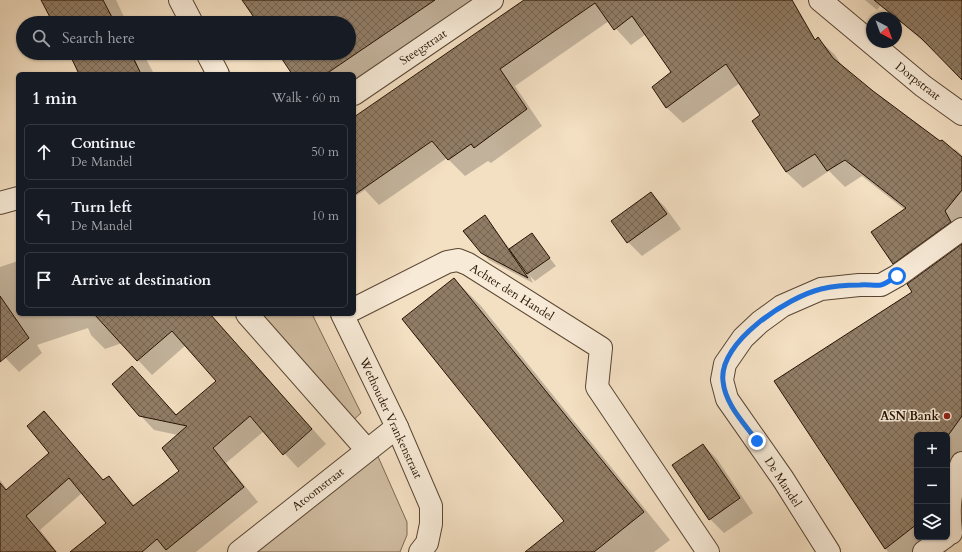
<!DOCTYPE html>
<html lang="en">
<head>
<meta charset="utf-8">
<style>
  body { margin:0; font-family:Cardo,serif; background:#242831; color:#f1f3f6 }
  .controls { position:absolute; right:12px; bottom:12px; display:grid; overflow:hidden; border-radius:6px; box-shadow:0 1px 3px #0004 }
  .controls button { width:36px; height:36px; display:grid; place-items:center; padding:0; border:0; border-bottom:1px solid #363941; background:#171b24; color:#f1f3f6; font:20px sans-serif }
  .compass { position:absolute; left:866px; top:12px; width:36px; height:36px; border-radius:50%; background:#171b24; box-shadow:0 1px 3px #0004; rotate:139deg }
  .stop { position:absolute; width:12px; height:12px; margin:-9px; border:3px solid #1a73e8; border-radius:50%; background:#fff }
  .stop.end { background:#1a73e8; border-color:#fff; box-shadow:0 1px 4px #0008 }
  .list { margin:0; padding:0; list-style:none }
  h2 { display:flex; justify-content:space-between; align-items:center; height:52px; margin:0; padding:0 16px; font-size:17px }
  h2 small { font-size:13px; font-weight:400; color:#9ea1a6 }
  .list li { display:grid; grid-template-columns:26px 1fr auto; gap:12px; align-items:center; box-sizing:border-box; height:56px; margin:0 8px 8px; padding:0 8px; border:1px solid #363941; border-radius:6px }
  .list b { display:block; font-size:15px; white-space:nowrap }
  .list p { margin:0; font-size:13px; white-space:nowrap; color:#9ea1a6 }
  .list em { font-size:13px; font-style:normal; color:#9ea1a6 }
  .icon { flex:none; width:22px; height:22px; fill:none; stroke:currentColor; stroke-width:2; stroke-linecap:round; stroke-linejoin:round }
  .map { position:relative; flex:none; width:962px; height:552px; overflow:hidden }
  .search { position:absolute; background:#171b24; box-shadow:0 1px 3px #0004; left:16px; top:16px; width:340px; height:44px; display:flex; align-items:center; gap:10px; box-sizing:border-box; padding:0 14px; border-radius:22px; color:#9ea1a6; font-size:15px }
  .panel { position:absolute; background:#171b24; box-shadow:0 1px 3px #0004; left:16px; top:72px; width:340px; height:244px; border-radius:6px }
  .map>svg:first-child { display:block }
</style>
</head>
<body>
<div class="map">
<svg width="962" height="552" viewBox="0 0 962 552">
  <defs>
    <pattern id="building-cross-hatch" width="8" height="8" patternUnits="userSpaceOnUse"><rect width="8" height="8" fill="#917d66"/><path d="M0 0l8 8M0 8l8-8" fill="none" stroke="#766552"/></pattern>
  </defs>
  <rect width="100%" height="100%" fill="#f3dfc2"/>
  <filter id="stains"><feTurbulence type="fractalNoise" baseFrequency=".005" numOctaves="4"/><feColorMatrix values="0 0 0 0 .2 0 0 0 0 .09 0 0 0 0 .02 0 0 0 .5 -.17"/></filter>
  <radialGradient id="worn" r=".72"><stop offset=".6" stop-color="#630" stop-opacity="0"/><stop offset="1" stop-color="#630" stop-opacity=".3"/></radialGradient>
  <g fill="#d0bca1" stroke="#7b6752">
    <path d="M255,314H312L361,413L350,423Z"/>
    <path d="M376,452L407,522V535L400,552H254Z"/>
  </g>
  <g fill="#0003">
    <path d="M42,0H116L127,23H54Z"/>
    <path d="M243,0H475L354,82V74H294L279,53H349V23H256Z"/>
    <path d="M526,0H765L816,40L818,39L835,55L844,69L872,92L953,151L955,149L962,155V242L910,279L894,263L905,210L862,176L845,187L829,171L803,188L786,172L761,115L740,83L683,123L666,107L673,73L646,34L631,45L609,21L515,86L542,126L491,163L488,161L465,176L447,158L379,205L365,190L354,197V119Z"/>
    <path d="M865,0H962V78L939,55L896,18L880,6L877,10Z"/>
    <path d="M70,53H143L154,74H80Z"/>
    <path d="M651,193L665,207L681,229L642,256L628,242Z"/>
    <path d="M485,217L510,249L531,235L556,266L535,281L530,276L533,283L489,260L481,252Z"/>
    <path d="M962,246V469L947,533V435H917V537H947L946,552H888L776,381L914,293Z"/>
    <path d="M18,261V314H210L326,444L298,468L264,431L226,463L258,502L196,552H72L107,523L82,493L40,530L57,552H0V480L7,490L51,454L44,413L104,481L109,477L134,505L181,471L178,435L154,430L140,415L132,368L177,416L218,381L186,345L152,375L122,343L105,349L91,335L88,328L37,345L42,353L19,372L0,352V267Z"/>
    <path d="M454,279L481,306L670,540L654,552H527L566,521Z"/>
    <path d="M703,445L717,459L753,513L724,533L710,519Z"/>
  </g>
  <g fill="url(#building-cross-hatch)" stroke="#261202">
    <path d="M41,0H103L115,23H53Z"/>
    <path d="M242,0H435L326,74H292L278,53H349V23H258Z"/>
    <path d="M524,0H792L815,40L818,37L833,58L873,91L940,141L942,140L962,157V190L945,211L951,222L893,264L871,232L906,208L845,160L827,171L815,154L786,172L752,121L760,115L726,64L666,108L652,87L671,72L632,16L614,30L595,3L500,69L527,109L474,148L471,144L448,160L432,141L354,195V117Z"/>
    <path d="M874,0H962V80L921,38Z"/>
    <path d="M69,53H131L141,74H79Z"/>
    <path d="M651,192L667,214L627,243L611,221Z"/>
    <path d="M485,215L528,278L481,253L463,231Z"/>
    <path d="M532,233L550,258L527,274L509,249Z"/>
    <path d="M962,244V416L947,437V435H917V524L885,549L774,381L912,292L907,284Z"/>
    <path d="M454,278L644,512L594,552H525L564,521L402,319Z"/>
    <path d="M0,296L29,338L0,362Z"/>
    <path d="M94,314H210L312,429L283,455L250,416L213,448L244,487L166,550L157,539L142,552H70L106,523L69,478L26,516L56,552H0V483L6,490L49,453L27,426L44,411L103,480L109,476L133,506L179,471L162,448L187,426L139,416L112,384L132,366L176,415L216,381L172,331L137,361Z"/>
    <path d="M703,444L740,498L709,520L672,465Z"/>
  </g>
  <g fill="none" stroke-linecap="round" stroke-linejoin="round">
    <g stroke="#594532" stroke-width="24">
      <g id="minor">
        <path d="M180,0L192,23"/>
        <path d="M820,0L923,86L962,114"/>
        <path d="M207,53L218,74"/>
        <path d="M354,94L492,0"/>
        <path d="M0,203L18,198"/>
        <path d="M354,309L447,262L458,260L468,264L601,348L597,387L708,552"/>
        <path d="M247,314L367,450"/>
        <path d="M342,314L397,427L431,506V524L427,543L420,552"/>
        <path d="M951,533C948,503 950,490 962,463"/>
        <path d="M239,552L397,427"/>
        <path d="M829,552L783,479L727,399L722,380L725,364L743,338L760,322L782,306L821,289L859,285H881L897,276L962,229"/>
        <path d="M924,552L945,537"/>
      </g>
    </g>
    <use href="#minor" stroke="#f7ead7" stroke-width="22"/>
  </g>
  <g fill="none" stroke-linecap="round" stroke-linejoin="round">
    <path stroke="#1a73e8" stroke-width="5" d="M757,441C744,423 725,404 723,381C718,342 788,297 821,289C833,286 848,285 860,285C866,284 875,286 881,285C887,283 892,279 897,276"/>
  </g>
  <circle fill="#8f2418" stroke="#f7ead7" stroke-width="1.5" cx="947" cy="416" r="4"/>
  <g text-anchor="middle" stroke-width="3" stroke-linejoin="round" paint-order="stroke">
    <g font-size="12" fill="#261202" stroke="#f7ead7">
      <text transform="translate(423 47) rotate(-34)" y="4">Steegstraat</text>
      <text transform="translate(918 81) rotate(38)" y="4">Dorpstraat</text>
      <text transform="translate(512 292) rotate(32)" y="4">Achter den Handel</text>
      <text transform="translate(391 418) rotate(65)" y="4">Wethouder Vrankenstraat</text>
      <text transform="translate(783 482) rotate(57)" y="4">De Mandel</text>
      <text transform="translate(318 489) rotate(-38)" y="4">Atoomstraat</text>
    </g>
    <g font-size="12" font-weight="bold" fill="#261202" stroke="#f7ead7" text-anchor="end">
      <text x="939" y="420">ASN Bank</text>
    </g>
  </g>
  <rect width="100%" height="100%" filter="url(#stains)"/>
  <rect width="100%" height="100%" fill="url(#worn)"/>
</svg>
<div class="controls">
<button>+</button>
<button>−</button>
<button><svg class="icon" aria-label="layers" viewBox="0 0 24 24"><path d="M12 4l9 5-9 5-9-5zM3 14l9 5 9-5"/></svg></button>
</div>
<svg class="compass" viewBox="-18 -18 36 36"><path d="M0-13l5 13h-10z" fill="#e53935"/><path d="M0 13l5-13h-10z" fill="#9ea1a6"/></svg>
<div class="stop" style="left:897px;top:276px"></div>
<div class="stop end" style="left:757px;top:441px"></div>
<div class="search"><svg class="icon" aria-label="search" viewBox="0 0 24 24"><circle cx="10" cy="10" r="6"/><path d="M15 15l6 6"/></svg>Search here</div>
<section class="panel">
<h2>1 min<small>Walk · 60 m</small></h2>
<ul class="list">
<li><svg class="icon" aria-label="ahead" viewBox="0 0 24 24"><path d="M12 20V5M6 11l6-6 6 6"/></svg><div><b>Continue</b><p>De Mandel</p></div><em>50 m</em></li>
<li><svg class="icon" aria-label="left" viewBox="0 0 24 24"><path d="M17 20v-9H6M10 6l-5 5 5 5"/></svg><div><b>Turn left</b><p>De Mandel</p></div><em>10 m</em></li>
<li><svg class="icon" aria-label="arrive" viewBox="0 0 24 24"><path d="M6 21V4h12l-3 4 3 4H6"/></svg><div><b>Arrive at destination</b></div></li>
</ul>
</section>
</div>
</body>
</html>
